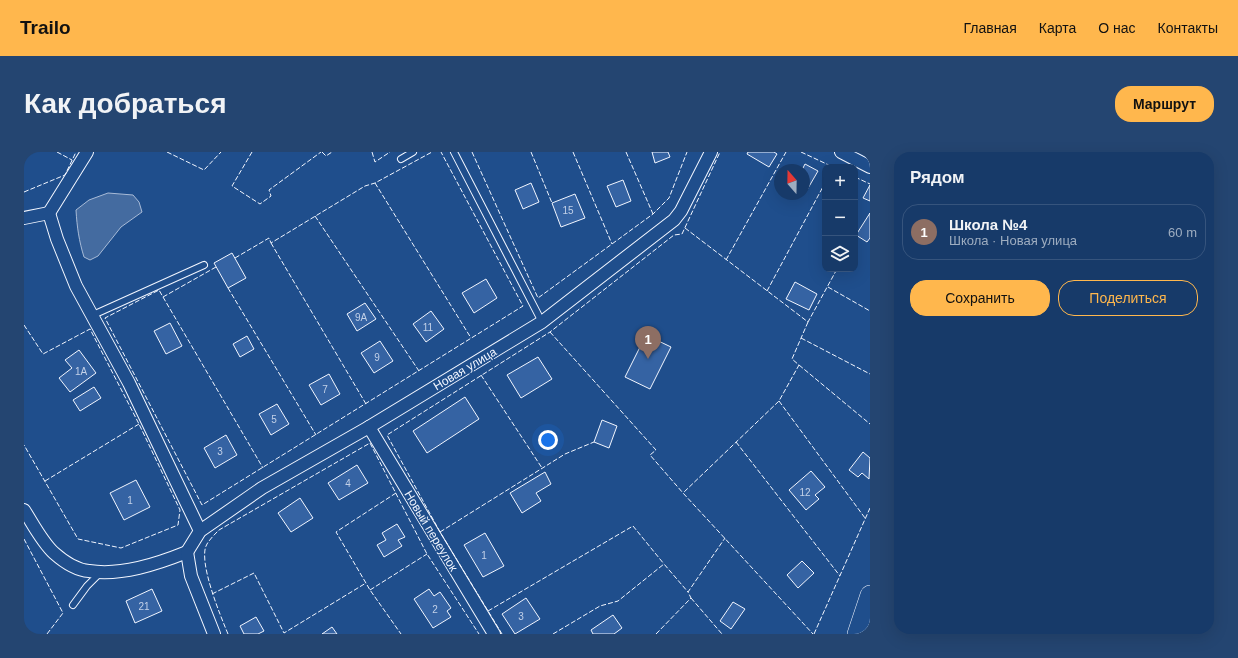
<!DOCTYPE html>
<html lang="ru">
<head>
<meta charset="utf-8">
<style>
  body { margin:0; font-family:Helvetica,sans-serif; background:#244571; color:#f1f3f6 }
  .controls { position:absolute; right:12px; top:12px; display:grid; overflow:hidden; border-radius:8px; box-shadow:0 4px 16px #0002 }
  .controls button { width:36px; height:36px; display:grid; place-items:center; padding:0; border:0; border-bottom:1px solid #36547d; background:#173a69; color:#f1f3f6; font:20px sans-serif }
  .compass { position:absolute; left:750px; top:12px; width:36px; height:36px; border-radius:50%; background:#173a69; box-shadow:0 4px 16px #0002; rotate:340deg }
  .you { position:absolute; left:524px; top:288px; width:14px; height:14px; margin:-10px; border:3px solid #fff; border-radius:50%; background:#1a73e8; box-shadow:0 0 0 6px #1a73e833 }
  .badge { display:grid; place-items:center; width:26px; height:26px; border-radius:50%; background:#ffb74d; color:#fff; font-size:13px; font-weight:700 }
  .pin { position:absolute; translate:-50% -33px; filter:drop-shadow(0 1px 2px #0008) }
  .pin::after { content:''; position:absolute; top:21px; width:14px; height:12px; background:inherit; clip-path:polygon(0 0,100% 0,50% 100%) }
  .list { margin:0; padding:0; list-style:none }
  h2 { display:flex; justify-content:space-between; align-items:center; height:52px; margin:0; padding:0 16px; font-size:17px }
  h2 small { font-size:13px; font-weight:400; color:#9eadc0 }
  .list li { display:grid; grid-template-columns:26px 1fr auto; gap:12px; align-items:center; box-sizing:border-box; height:56px; margin:0 8px 8px; padding:0 8px; border:1px solid #36547d; border-radius:16px }
  .list b { display:block; font-size:15px; white-space:nowrap }
  .list p { margin:0; font-size:13px; white-space:nowrap; color:#9eadc0 }
  .list em { font-size:13px; font-style:normal; color:#9eadc0 }
  .actions { display:flex; gap:8px; padding:12px 16px }
  .actions a { flex:1; padding:9px 0; border:1px solid #ffb74d; border-radius:16px; text-align:center; font-size:14px; color:#ffb74d }
  .actions .main { background:#ffb74d; color:#111 }
  .icon { flex:none; width:22px; height:22px; fill:none; stroke:currentColor; stroke-width:2; stroke-linecap:round; stroke-linejoin:round }
  .map { position:relative; flex:none; width:846px; height:482px; overflow:hidden; border-radius:16px }
  header { display:flex; align-items:center; gap:24px; box-sizing:border-box; height:56px; padding:0 20px; background:#ffb74d; color:#111 }
  header strong { font-size:19px }
  nav { display:flex; gap:22px; margin-inline-start:auto; font-size:14px }
  .intro { display:flex; align-items:center; justify-content:space-between; box-sizing:border-box; height:96px; padding:0 24px }
  h1 { margin:0; font-size:28px }
  .button { padding:10px 18px; border-radius:16px; background:#ffb74d; color:#111; font-size:14px; font-weight:700 }
  main { display:flex; gap:24px; padding:0 24px }
  aside { flex:1; background:#173a69; border-radius:16px; box-shadow:0 4px 16px #0002 }
  .map>svg:first-child { display:block }
</style>
</head>
<body>
<header>
<strong>Trailo</strong>
<nav><a>Главная</a><a>Карта</a><a>О нас</a><a>Контакты</a></nav>
</header>
<div class="intro"><h1>Как добраться</h1><a class="button">Маршрут</a></div>
<main>
<div class="map">
<svg width="846" height="482" viewBox="0 0 846 482">
  <rect width="100%" height="100%" fill="#1f4e8c"/>
  <path fill="#446ba0" stroke="#a8bbd7" d="M84,41L109,43L115,50L118,60L97,75L74,104L66,108L60,105C55,89 53,75 52,58L65,48Z"/>
  <g fill="#3563a3" stroke="#f2f6ff">
    <path d="M628,0H644L646,5L631,11Z"/>
    <path d="M724,0H750L753,2L745,15L723,2Z"/>
    <path d="M781,12L794,19L783,38L780,36V18H778Z"/>
    <path d="M599,28L607,49L592,55L583,34Z"/>
    <path d="M507,31L515,50L499,57L491,38Z"/>
    <path d="M846,33V49L839,46Z"/>
    <path d="M551,42L561,66L537,75L528,51Z"/>
    <path d="M846,61V86L843,90L832,83Z"/>
    <path d="M208,101L222,126L204,136L190,111Z"/>
    <path d="M462,127L473,146L450,161L438,141Z"/>
    <path d="M771,130L793,142L785,158L762,147Z"/>
    <path d="M341,151L352,167L333,179L323,162Z"/>
    <path d="M407,159L420,177L402,190L389,172Z"/>
    <path d="M146,171L158,194L142,202L130,179Z"/>
    <path d="M622,183L647,195L626,237L601,225Z"/>
    <path d="M223,184L230,197L216,205L209,192Z"/>
    <path d="M356,189L369,209L350,221L337,201Z"/>
    <path d="M55,198L72,221L46,240L35,226L48,216L41,208Z"/>
    <path d="M514,205L528,227L497,246L483,223Z"/>
    <path d="M305,222L316,242L297,253L285,233Z"/>
    <path d="M70,235L77,246L56,259L49,248Z"/>
    <path d="M441,245L455,267L403,301L389,279Z"/>
    <path d="M253,252L265,272L247,283L235,262Z"/>
    <path d="M578,268L593,274L585,296L570,290Z"/>
    <path d="M202,283L213,303L191,316L180,296Z"/>
    <path d="M839,300L846,306L845,327L838,321L834,325L825,318Z"/>
    <path d="M333,313L344,331L315,348L304,331Z"/>
    <path d="M787,319L801,335L791,343L795,347L782,358L765,338Z"/>
    <path d="M521,320L527,332L512,341L517,349L498,361L486,341Z"/>
    <path d="M112,328L126,355L100,368L86,341Z"/>
    <path d="M276,346L289,366L267,380L254,361Z"/>
    <path d="M373,372L381,385L374,388L378,394L360,405L353,393L362,388L358,381Z"/>
    <path d="M461,381L480,414L459,425L440,393Z"/>
    <path d="M778,409L790,421L774,436L763,423Z"/>
    <path d="M128,437L138,459L111,471L102,449Z"/>
    <path d="M405,437L410,444L416,440L427,456L423,459L427,465L409,476L390,447Z"/>
    <path d="M502,446L516,467L491,482L478,462Z"/>
    <path d="M709,450L721,457L707,477L696,469Z"/>
    <path d="M589,463L598,476L590,482H569L567,478Z"/>
    <path d="M232,465L240,479L234,482H220L216,474Z"/>
    <path d="M308,475L313,482H298Z"/>
  </g>
  <g fill="none" stroke-linecap="round" stroke-linejoin="round">
    <g stroke="#f2f6ff" stroke-width="8">
      <g id="service">
        <path d="M430,0L518,170"/>
        <path d="M377,7L389,0"/>
        <path d="M69,163L180,113"/>
        <path d="M49,453L63,434L76,421"/>
      </g>
    </g>
    <g stroke="#f2f6ff" stroke-width="14">
      <g id="minor">
        <path d="M817,0L846,15"/>
        <path d="M25,61L33,87L52,134L105,231L176,379"/>
        <path d="M25,61L63,0"/>
        <path d="M0,66L25,61"/>
        <path d="M345,275L470,482"/>
        <path d="M0,358C9,372 18,390 30,401C39,409 52,418 65,419C97,424 133,412 163,400"/>
        <path d="M163,400L176,379L238,336L345,275L518,170L650,68L657,59L687,0"/>
        <path d="M163,400L167,424L190,482"/>
      </g>
    </g>
    <g stroke="#f2f6ff" stroke-width="20">
      <path id="primary" d="M833,482L846,443"/>
    </g>
    <use href="#service" stroke="#1f4e8c" stroke-width="6"/>
    <use href="#minor" stroke="#1f4e8c" stroke-width="12"/>
    <use href="#primary" stroke="#1f4e8c" stroke-width="19"/>
    <g stroke="#f2f6ff" stroke-width="1" stroke-dasharray="5 2" stroke-linecap="butt">
      <path d="M33,0L48,8"/>
      <path d="M143,0L180,18L197,0"/>
      <path d="M228,0L208,34L236,52L247,44L245,38L297,0"/>
      <path d="M298,0L302,4L308,0"/>
      <path d="M348,0L351,10L366,0"/>
      <path d="M448,0L514,146L629,62L645,46L663,0"/>
      <path d="M507,0L528,51"/>
      <path d="M549,0L588,92"/>
      <path d="M602,0L629,62"/>
      <path d="M777,0L809,15"/>
      <path d="M838,0L846,4"/>
      <path d="M831,25L846,32"/>
      <path d="M351,31L447,186"/>
      <path d="M0,40L41,23L52,0"/>
      <path d="M291,64L395,219"/>
      <path d="M661,76L784,170L813,117"/>
      <path d="M247,91L342,252"/>
      <path d="M211,106L245,86L247,91L341,34L351,31L408,0"/>
      <path d="M702,108L762,0"/>
      <path d="M192,115L139,145L135,138L81,166L178,353L499,154L417,0"/>
      <path d="M804,135L846,159"/>
      <path d="M204,136L292,283"/>
      <path d="M743,139L801,31"/>
      <path d="M139,145L239,316"/>
      <path d="M784,170L768,207L775,213L755,249L659,341L789,482"/>
      <path d="M0,173L19,202L66,177L115,272L156,358L154,373L97,396L54,387L0,293"/>
      <path d="M526,180L632,298L626,303L659,341"/>
      <path d="M777,186L846,222"/>
      <path d="M775,213L846,272"/>
      <path d="M457,223L518,316"/>
      <path d="M755,249L841,366"/>
      <path d="M712,290L816,424"/>
      <path d="M21,329L115,272"/>
      <path d="M372,341L312,380L346,438L377,482"/>
      <path d="M416,380L541,302L570,290"/>
      <path d="M0,387L39,461L23,482"/>
      <path d="M346,438L403,402"/>
      <path d="M188,442L230,421L260,481L342,431"/>
      <path d="M667,446L698,482"/>
      <path d="M464,459L609,374L640,412"/>
      <path d="M204,482C197,465 173,408 183,392C186,387 191,382 195,378L346,291L403,402L455,482"/>
      <path d="M478,482L416,380L363,283L526,180L650,83L658,82L696,0"/>
      <path d="M529,482L576,454L594,449L640,412L664,440"/>
      <path d="M632,482L667,446L664,440L701,386"/>
      <path d="M790,482L846,356"/>
    </g>
  </g>
  <g text-anchor="middle" stroke-width="3" stroke-linejoin="round" paint-order="stroke">
    <g font-size="10" fill="#c3d1e8">
      <text x="544" y="62">15</text>
      <text x="337" y="169">9А</text>
      <text x="404" y="179">11</text>
      <text x="353" y="209">9</text>
      <text x="57" y="223">1А</text>
      <text x="301" y="241">7</text>
      <text x="250" y="271">5</text>
      <text x="196" y="303">3</text>
      <text x="324" y="335">4</text>
      <text x="781" y="344">12</text>
      <text x="106" y="352">1</text>
      <text x="460" y="407">1</text>
      <text x="120" y="458">21</text>
      <text x="411" y="461">2</text>
      <text x="497" y="468">3</text>
    </g>
    <g font-size="12" fill="#f2f6ff" stroke="#1f4e8c">
      <text transform="translate(441 217) rotate(-31)" y="4">Новая улица</text>
      <text transform="translate(407 379) rotate(59)" y="4">Новый переулок</text>
    </g>
  </g>
</svg>
<div class="controls">
<button>+</button>
<button>−</button>
<button><svg class="icon" aria-label="layers" viewBox="0 0 24 24"><path d="M12 4l9 5-9 5-9-5zM3 14l9 5 9-5"/></svg></button>
</div>
<svg class="compass" viewBox="-18 -18 36 36"><path d="M0-13l5 13h-10z" fill="#e53935"/><path d="M0 13l5-13h-10z" fill="#9eadc0"/></svg>
<div class="you"></div>
<div class="pin badge" style="left:624px;top:207px;background:#8d6e63">1</div>
</div>
<aside>
<h2>Рядом<small></small></h2>
<ul class="list">
<li><span class="badge" style="background:#8d6e63">1</span><div><b>Школа №4</b><p>Школа · Новая улица</p></div><em>60 m</em></li>
</ul>
<div class="actions"><a class="main">Сохранить</a><a>Поделиться</a></div>
</aside>
</main>
</body>
</html>
